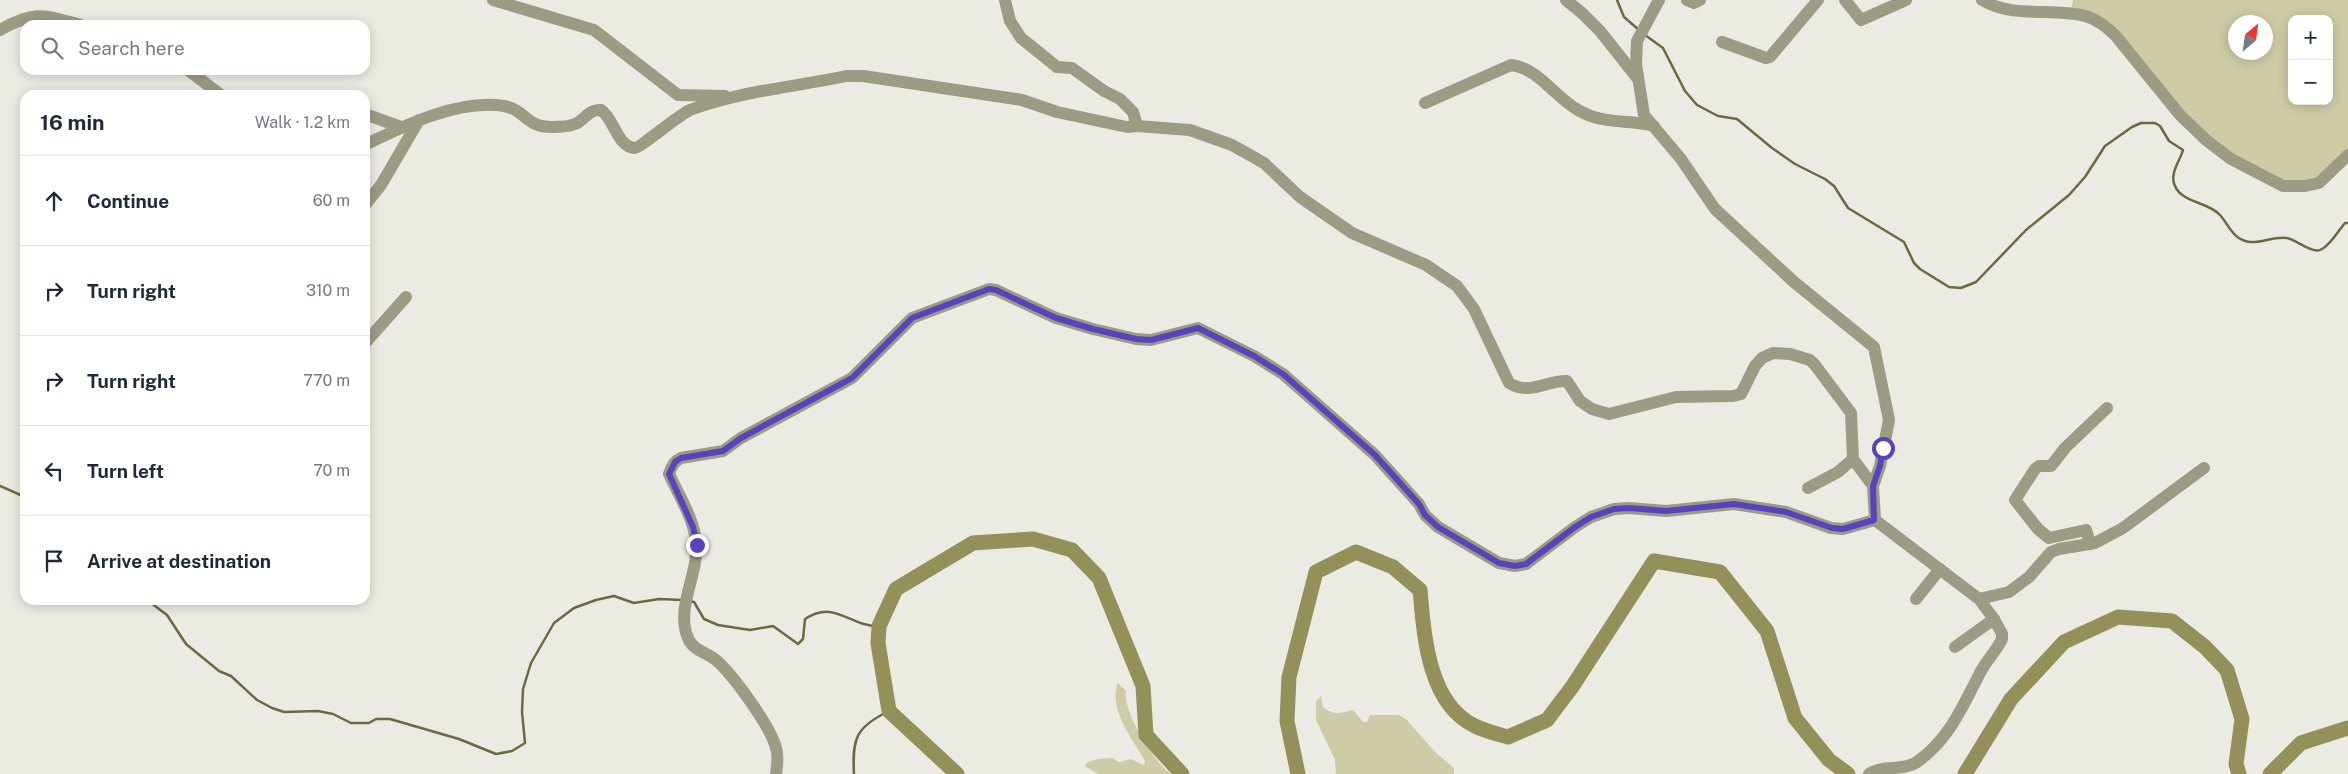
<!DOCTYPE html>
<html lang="en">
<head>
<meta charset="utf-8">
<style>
  body { margin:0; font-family:"Public Sans",sans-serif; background:#f2f2f3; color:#1f2937 }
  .controls { position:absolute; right:15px; top:15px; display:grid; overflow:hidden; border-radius:10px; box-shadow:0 2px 12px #0003 }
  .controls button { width:45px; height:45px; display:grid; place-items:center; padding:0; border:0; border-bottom:1px solid #e0e1e3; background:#fff; color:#1f2937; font:25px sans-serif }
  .compass { position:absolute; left:2228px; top:15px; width:45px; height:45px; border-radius:50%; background:#fff; box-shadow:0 2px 12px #0003; rotate:29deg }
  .stop { position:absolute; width:15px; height:15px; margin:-11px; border:4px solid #5744bc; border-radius:50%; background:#fff }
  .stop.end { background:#5744bc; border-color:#fff; box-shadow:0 1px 5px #0008 }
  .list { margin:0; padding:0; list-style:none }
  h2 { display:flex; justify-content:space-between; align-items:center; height:65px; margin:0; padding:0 20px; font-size:21px }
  h2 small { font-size:16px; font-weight:400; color:#747a83 }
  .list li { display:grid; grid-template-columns:32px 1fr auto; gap:15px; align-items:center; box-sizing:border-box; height:90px; padding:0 20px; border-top:1px solid #e0e1e3 }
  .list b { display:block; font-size:19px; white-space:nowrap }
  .list em { font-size:16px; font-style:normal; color:#747a83 }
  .icon { flex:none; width:28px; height:28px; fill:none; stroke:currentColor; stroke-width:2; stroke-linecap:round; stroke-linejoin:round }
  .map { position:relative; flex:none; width:2348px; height:774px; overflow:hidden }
  .search { position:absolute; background:#fff; box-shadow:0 2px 12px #0003; left:20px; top:20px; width:350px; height:55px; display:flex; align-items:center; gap:12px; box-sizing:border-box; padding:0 18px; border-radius:15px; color:#747a83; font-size:19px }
  .panel { position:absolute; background:#fff; box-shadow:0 2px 12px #0003; left:20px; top:90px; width:350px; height:515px; border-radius:15px }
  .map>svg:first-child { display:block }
</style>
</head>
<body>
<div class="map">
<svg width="2348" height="774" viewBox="0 0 2348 774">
  <rect width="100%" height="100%" fill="#ebebe3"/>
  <g fill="#cecca6" fill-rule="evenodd">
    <path d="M2073,0H2348V163L2318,179L2283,183L2207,139L2116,33L2071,10ZM2292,19H2329V101H2292ZM2236,22H2266V52H2236Z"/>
    <path d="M1118,683L1126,691C1122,710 1154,763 1171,774H1098L1085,766L1087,762L1098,759L1112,758L1119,762L1131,759L1144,765L1145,761C1134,741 1107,708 1118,683Z"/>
    <path d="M1321,696L1323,707C1334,716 1341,713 1353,710L1363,722H1367L1370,715H1399L1406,719L1435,752L1454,768V774H1336L1335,760L1316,720V701Z"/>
  </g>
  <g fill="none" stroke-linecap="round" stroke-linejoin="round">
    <g stroke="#6c6942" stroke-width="2.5">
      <path d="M1617,0L1624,17L1639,30"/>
      <path d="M1645,35L1663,48L1685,91L1697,105L1718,116L1737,119L1772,148L1795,164L1825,179L1834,186L1848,208L1904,242L1914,263L1920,269L1949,287L1961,288L1976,282L2026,230L2069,195L2085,177L2105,146L2132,127L2141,123H2155L2160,126L2169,141L2183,150C2180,161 2169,174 2175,186C2182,203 2209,202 2220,215C2229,225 2233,240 2250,242C2262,243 2274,236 2287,238C2297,240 2313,255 2322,249C2331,244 2338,231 2345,223H2348"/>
      <path d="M0,486L25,497"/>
      <path d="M147,600L167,615L186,644L219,671L231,676L257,700L272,708L284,712L318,711L333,714L351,723H369L376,719H390L459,739L496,754L512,751L525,743L522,712L523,689L531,663L554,623L574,608L596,600L614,596L634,603L659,599L682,600"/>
      <path d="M689,601L694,602L704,619L718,625L750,630L773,626L798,644L803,639L805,619C836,599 849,627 879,626"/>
      <path d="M854,774C852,738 856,727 889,711"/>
    </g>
    <g stroke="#949059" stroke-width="15">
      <path d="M957,774L889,711L878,643L879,626L896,589L973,543L1033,539L1072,550L1099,578L1143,686L1146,735L1182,774"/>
      <path d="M1298,774L1287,721L1289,677L1316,572L1356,552L1393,567L1420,590C1424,635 1428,704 1475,726C1485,731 1497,734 1508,737L1547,720L1572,687L1654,561L1720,572L1767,631L1795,718L1829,760L1848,774"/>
      <path d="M1965,774L2011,699L2064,642L2118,617L2172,621L2205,647L2227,670L2242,719L2236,764L2239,774"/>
      <path d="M2270,774L2301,743L2348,728"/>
    </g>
    <g stroke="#9d9b83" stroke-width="12">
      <path d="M493,0L594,30L678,95L725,96"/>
      <path d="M1005,0L1010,21L1021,38L1057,67L1072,68L1104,91L1120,99L1133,112L1137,126"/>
      <path d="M1566,0L1582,13L1600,31L1638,79"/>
      <path d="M1659,0L1637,41L1636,64L1644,115L1681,159L1715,209L1794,282L1874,347L1889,420L1880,466L1873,486"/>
      <path d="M1687,0L1694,3L1700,0"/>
      <path d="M1845,0L1861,20L1906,0"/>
      <path d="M1982,0C2013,19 2052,7 2085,16C2097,19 2106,27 2115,35L2180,115L2206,140L2231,159L2283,186H2305L2319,183L2348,155"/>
      <path d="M0,30C36,10 43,15 81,25"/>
      <path d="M1722,42L1766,58L1770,57L1818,0"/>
      <path d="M188,70L221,95"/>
      <path d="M1425,103L1511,65C1538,68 1555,97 1578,110C1603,125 1627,119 1654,126"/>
      <path d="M365,114L401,127"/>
      <path d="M365,145C405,125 459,99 504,106C526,110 525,127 552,127C559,127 568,127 575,124C585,120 588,109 601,110C615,120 617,147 635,148C640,148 677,116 690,110C740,91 795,87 846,76H863L1022,100L1057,112L1127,127L1137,126L1190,130L1232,145L1264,163L1300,197L1352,233L1426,265L1457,286L1474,309L1509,383C1530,396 1546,380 1567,381L1580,401L1592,409L1609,414L1676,397L1733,396L1741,394L1755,366L1762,358L1773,353L1790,354L1810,360L1815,365L1851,413L1853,459L1873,486L1875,520"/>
      <path d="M365,205L381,185L419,120"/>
      <path d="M365,343L406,297"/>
      <path d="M1808,488L1838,472L1853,459"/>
      <path d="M2090,544L2086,530L2049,538L2038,529L2015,500L2035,469L2039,466H2051L2065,448L2107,408"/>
      <path d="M1916,599L1940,569"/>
      <path d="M1979,599L2009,592L2029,577L2051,552L2059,549L2095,543L2123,528L2204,468"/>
      <path d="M1955,647L1994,619"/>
      <path d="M776,774C777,765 779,756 776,748C771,727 733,675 717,661C707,652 693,651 688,638C675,608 699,574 696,544C695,520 679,496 669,474C671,467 674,461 681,458L723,451L741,438L852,378L912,318L989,289L996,290L1056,318L1093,329L1136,339L1151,340L1198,328L1254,356L1283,374L1375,455L1419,504L1425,515L1438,527L1499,563L1515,566L1526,564L1575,527L1591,517L1614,509L1629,508L1666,511L1734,504L1786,512L1831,528L1843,529L1875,520"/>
      <path d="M1869,774C1883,764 1903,772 1917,762C1950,739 1963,705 1981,671C1987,660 1997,650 2002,639V634L1994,619L1979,599L1875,520"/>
    </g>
  </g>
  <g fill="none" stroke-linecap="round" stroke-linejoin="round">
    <path stroke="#5744bc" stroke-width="6" d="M697,545L693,527L669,474L675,462L681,458L723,451L741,438L852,378L912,318L989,289L996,290L1056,318L1093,329L1136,339L1151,340L1198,328L1254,356L1283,374L1375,455L1419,504L1425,515L1438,527L1499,563L1515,566L1526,564L1575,527L1591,517L1614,509L1629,508L1666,511L1734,504L1786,512L1832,528L1843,529L1874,520L1873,486L1880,466L1883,448"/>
  </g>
</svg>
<div class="controls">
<button>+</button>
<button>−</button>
</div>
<svg class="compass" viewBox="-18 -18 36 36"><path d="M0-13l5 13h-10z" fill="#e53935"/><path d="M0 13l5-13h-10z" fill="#747a83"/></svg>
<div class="stop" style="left:1883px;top:448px"></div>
<div class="stop end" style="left:697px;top:545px"></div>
<div class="search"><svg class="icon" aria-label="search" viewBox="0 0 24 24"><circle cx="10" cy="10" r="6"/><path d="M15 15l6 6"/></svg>Search here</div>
<section class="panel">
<h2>16 min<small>Walk · 1.2 km</small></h2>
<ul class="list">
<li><svg class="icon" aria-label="ahead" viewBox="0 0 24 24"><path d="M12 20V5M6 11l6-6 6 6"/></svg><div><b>Continue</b></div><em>60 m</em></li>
<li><svg class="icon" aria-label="right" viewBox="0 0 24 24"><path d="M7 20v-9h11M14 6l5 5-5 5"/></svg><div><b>Turn right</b></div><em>310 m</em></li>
<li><svg class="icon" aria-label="right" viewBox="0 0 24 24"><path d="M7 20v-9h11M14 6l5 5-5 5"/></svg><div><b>Turn right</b></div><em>770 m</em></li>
<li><svg class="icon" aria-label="left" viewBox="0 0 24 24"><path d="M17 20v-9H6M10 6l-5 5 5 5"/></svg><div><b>Turn left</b></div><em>70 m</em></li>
<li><svg class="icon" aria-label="arrive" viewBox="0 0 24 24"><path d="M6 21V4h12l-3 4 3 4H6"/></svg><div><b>Arrive at destination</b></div></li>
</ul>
</section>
</div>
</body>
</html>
